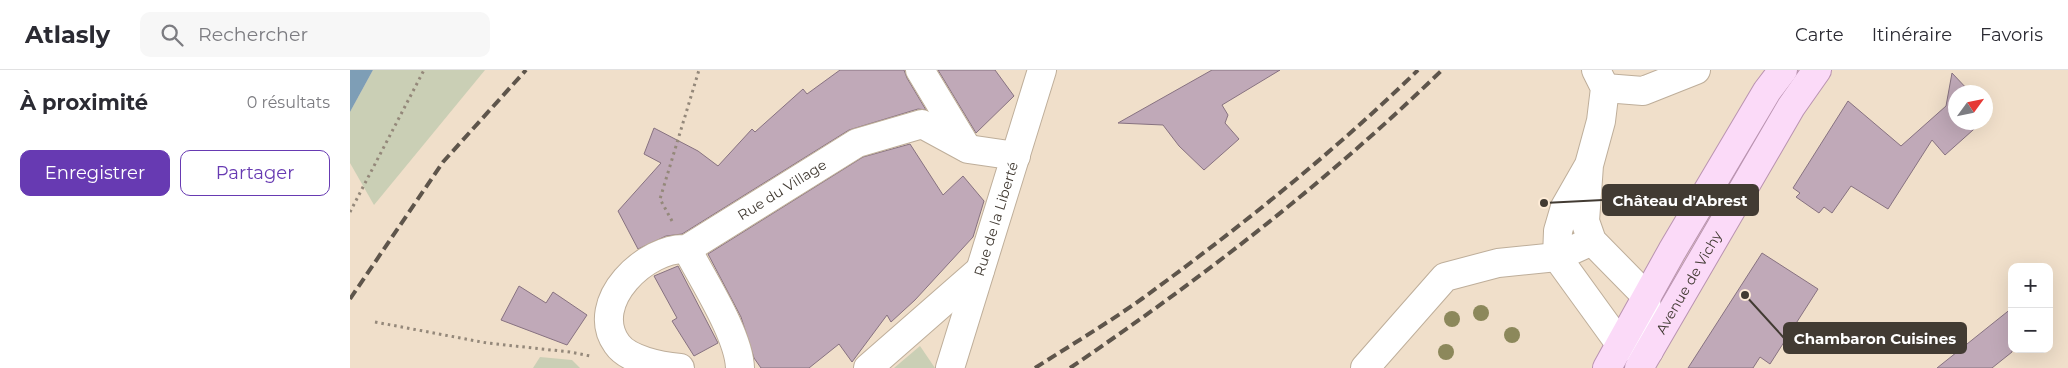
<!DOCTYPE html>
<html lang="fr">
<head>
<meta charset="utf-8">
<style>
  body { margin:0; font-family:Montserrat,sans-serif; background:#f7f7f7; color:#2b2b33 }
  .controls { position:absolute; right:15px; bottom:15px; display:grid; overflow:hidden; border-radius:10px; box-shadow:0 5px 20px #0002 }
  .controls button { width:45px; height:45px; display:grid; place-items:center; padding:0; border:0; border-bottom:1px solid #e1e1e2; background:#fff; color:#2b2b33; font:25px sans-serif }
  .compass { position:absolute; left:1598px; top:15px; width:45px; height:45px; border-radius:50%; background:#fff; box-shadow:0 5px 20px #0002; rotate:57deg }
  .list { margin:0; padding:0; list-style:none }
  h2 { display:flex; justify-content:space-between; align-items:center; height:65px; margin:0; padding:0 20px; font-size:21px }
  h2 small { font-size:16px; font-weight:400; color:#7c7c81 }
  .actions { display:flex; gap:10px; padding:15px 20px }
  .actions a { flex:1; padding:11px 0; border:1px solid #673ab2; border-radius:10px; text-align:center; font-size:18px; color:#673ab2 }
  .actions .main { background:#673ab2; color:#fff }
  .icon { flex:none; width:28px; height:28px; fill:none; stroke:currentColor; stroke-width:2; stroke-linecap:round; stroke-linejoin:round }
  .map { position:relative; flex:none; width:1718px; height:298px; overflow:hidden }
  header { display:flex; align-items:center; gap:30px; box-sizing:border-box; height:70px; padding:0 25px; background:#fff; border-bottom:1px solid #e1e1e2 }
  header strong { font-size:24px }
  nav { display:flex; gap:28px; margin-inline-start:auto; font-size:18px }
  .search { width:350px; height:45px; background:#f7f7f7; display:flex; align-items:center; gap:12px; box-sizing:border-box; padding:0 18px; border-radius:10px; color:#7c7c81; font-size:19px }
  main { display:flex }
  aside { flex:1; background:#fff }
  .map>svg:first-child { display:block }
</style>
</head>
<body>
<header>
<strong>Atlasly</strong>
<div class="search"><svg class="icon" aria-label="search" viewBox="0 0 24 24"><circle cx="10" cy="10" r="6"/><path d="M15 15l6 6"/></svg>Rechercher</div>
<nav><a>Carte</a><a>Itinéraire</a><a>Favoris</a></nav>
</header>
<main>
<aside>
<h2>À proximité<small>0 résultats</small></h2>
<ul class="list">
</ul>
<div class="actions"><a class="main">Enregistrer</a><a>Partager</a></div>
</aside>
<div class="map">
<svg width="1718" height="298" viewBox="0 0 1718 298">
  <rect width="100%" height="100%" fill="#f0dfca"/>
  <g fill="#cacfb5">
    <path d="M23,0H135L24,135L0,93V42Z"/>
    <path d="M570,276L585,298H544Z"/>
    <path d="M190,287L222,290L230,298H183Z"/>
  </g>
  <path fill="#7e9eb6" d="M0,0H23L0,42Z"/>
  <g fill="#c0a9b8" stroke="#877280">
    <path d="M490,0H554L557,8L576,40L568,39L499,60L332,164L316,166L288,179L268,141L311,93L294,84L304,58L348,81L368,96L402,59L405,62L453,19L457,24Z"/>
    <path d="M588,0H645L664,26L626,63Z"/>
    <path d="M862,0H930L872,35L878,45L875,53L889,69L854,100L829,76L813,55L768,53Z"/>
    <path d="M1602,3L1620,22H1606V52H1632L1595,85L1582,70L1538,139L1501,116L1482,143L1474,137L1469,143L1446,127L1450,123L1443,118L1498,31L1551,76L1596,36Z"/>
    <path d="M560,74L593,125L613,106L634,131L623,167L565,230L541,252L537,245L502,292L489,274L459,298H411L404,288L391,247L358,184L513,87Z"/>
    <path d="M1412,183L1468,219L1420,294L1410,287L1403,298H1338Z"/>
    <path d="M328,196L368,273L344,286L322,251L327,248L304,206Z"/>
    <path d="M169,216L196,233L203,222L237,245L217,275L151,250Z"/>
    <path d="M1662,238V282L1642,298H1587Z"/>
  </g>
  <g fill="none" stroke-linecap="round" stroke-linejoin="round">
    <g stroke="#beae9a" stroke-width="30">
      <g id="street">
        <path d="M570,0L617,78"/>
        <path d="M1255,18L1293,21L1346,0"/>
        <path d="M337,179C353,210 389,265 390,298"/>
        <path id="s1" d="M330,298C311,296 278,290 267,274C237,232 297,176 337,179L507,73L572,54L618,79L666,86"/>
        <path d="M518,298L630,200"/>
        <path id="s2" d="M600,298L692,0"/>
        <path d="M1015,298L1095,207L1148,193L1207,187L1242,171"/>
      </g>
    </g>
    <g stroke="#beae9a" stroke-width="30">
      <path id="secondary" d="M1239,95L1215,137L1208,161L1207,187L1270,274L1299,281L1296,226L1242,171L1235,151L1239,95L1251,51L1255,18L1246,0"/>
    </g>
    <g stroke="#b993b0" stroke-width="30">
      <g id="primary">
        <path d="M1257,298L1322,181L1417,21L1433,0"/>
        <path id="s3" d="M1289,298L1441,37L1467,0"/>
      </g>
    </g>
    <g stroke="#94887a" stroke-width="3" stroke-dasharray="2.5 4" stroke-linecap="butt">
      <path d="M0,142L74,0"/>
      <path d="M322,151L310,129L349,0"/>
      <path d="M25,252L137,273L220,282L240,286"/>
    </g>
    <use href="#street" stroke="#fff" stroke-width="28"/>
    <use href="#secondary" stroke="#fff" stroke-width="28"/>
    <use href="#primary" stroke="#fbdaf8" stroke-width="28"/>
    <g stroke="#5e554b" stroke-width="4" stroke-dasharray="10 5" stroke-linecap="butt">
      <path d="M0,229L93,92L176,0"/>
      <path d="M685,298C721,275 758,253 793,228C889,158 983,83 1068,0"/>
      <path d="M720,298C851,209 978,111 1092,0"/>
    </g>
  </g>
  <g fill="#8c885b">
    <circle cx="1131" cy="243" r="8"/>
    <circle cx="1102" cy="249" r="8"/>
    <circle cx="1162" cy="265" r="8"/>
    <circle cx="1096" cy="282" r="8"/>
  </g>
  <g text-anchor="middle" stroke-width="5" stroke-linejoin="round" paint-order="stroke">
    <g font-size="14" fill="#423b33" stroke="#feecd7">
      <text dy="5" stroke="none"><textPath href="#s1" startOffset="322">Rue du Village</textPath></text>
      <text dy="5" stroke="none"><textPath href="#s2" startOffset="156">Rue de la Liberté</textPath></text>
      <text dy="5" stroke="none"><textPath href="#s3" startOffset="99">Avenue de Vichy</textPath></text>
    </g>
  </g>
  <path fill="none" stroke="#423b33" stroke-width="2" d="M1194 133L1253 130M1395 225L1434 268"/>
  <g fill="#423b33" stroke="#feecd7" stroke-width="2">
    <circle cx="1194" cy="133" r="5"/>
    <circle cx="1395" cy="225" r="5"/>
  </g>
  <g fill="#423b33" stroke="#423b33" stroke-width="2">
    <rect x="1253" y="115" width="155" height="30" rx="5"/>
    <rect x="1434" y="253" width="182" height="30" rx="5"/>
  </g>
  <g font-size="15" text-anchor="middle" font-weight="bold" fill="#fff">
    <text x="1330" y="136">Château d'Abrest</text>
    <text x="1525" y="274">Chambaron Cuisines</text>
  </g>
</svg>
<div class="controls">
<button>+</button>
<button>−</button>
</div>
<svg class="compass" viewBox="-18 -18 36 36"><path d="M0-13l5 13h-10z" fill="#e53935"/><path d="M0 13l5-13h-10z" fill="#7c7c81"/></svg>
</div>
</main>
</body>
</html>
